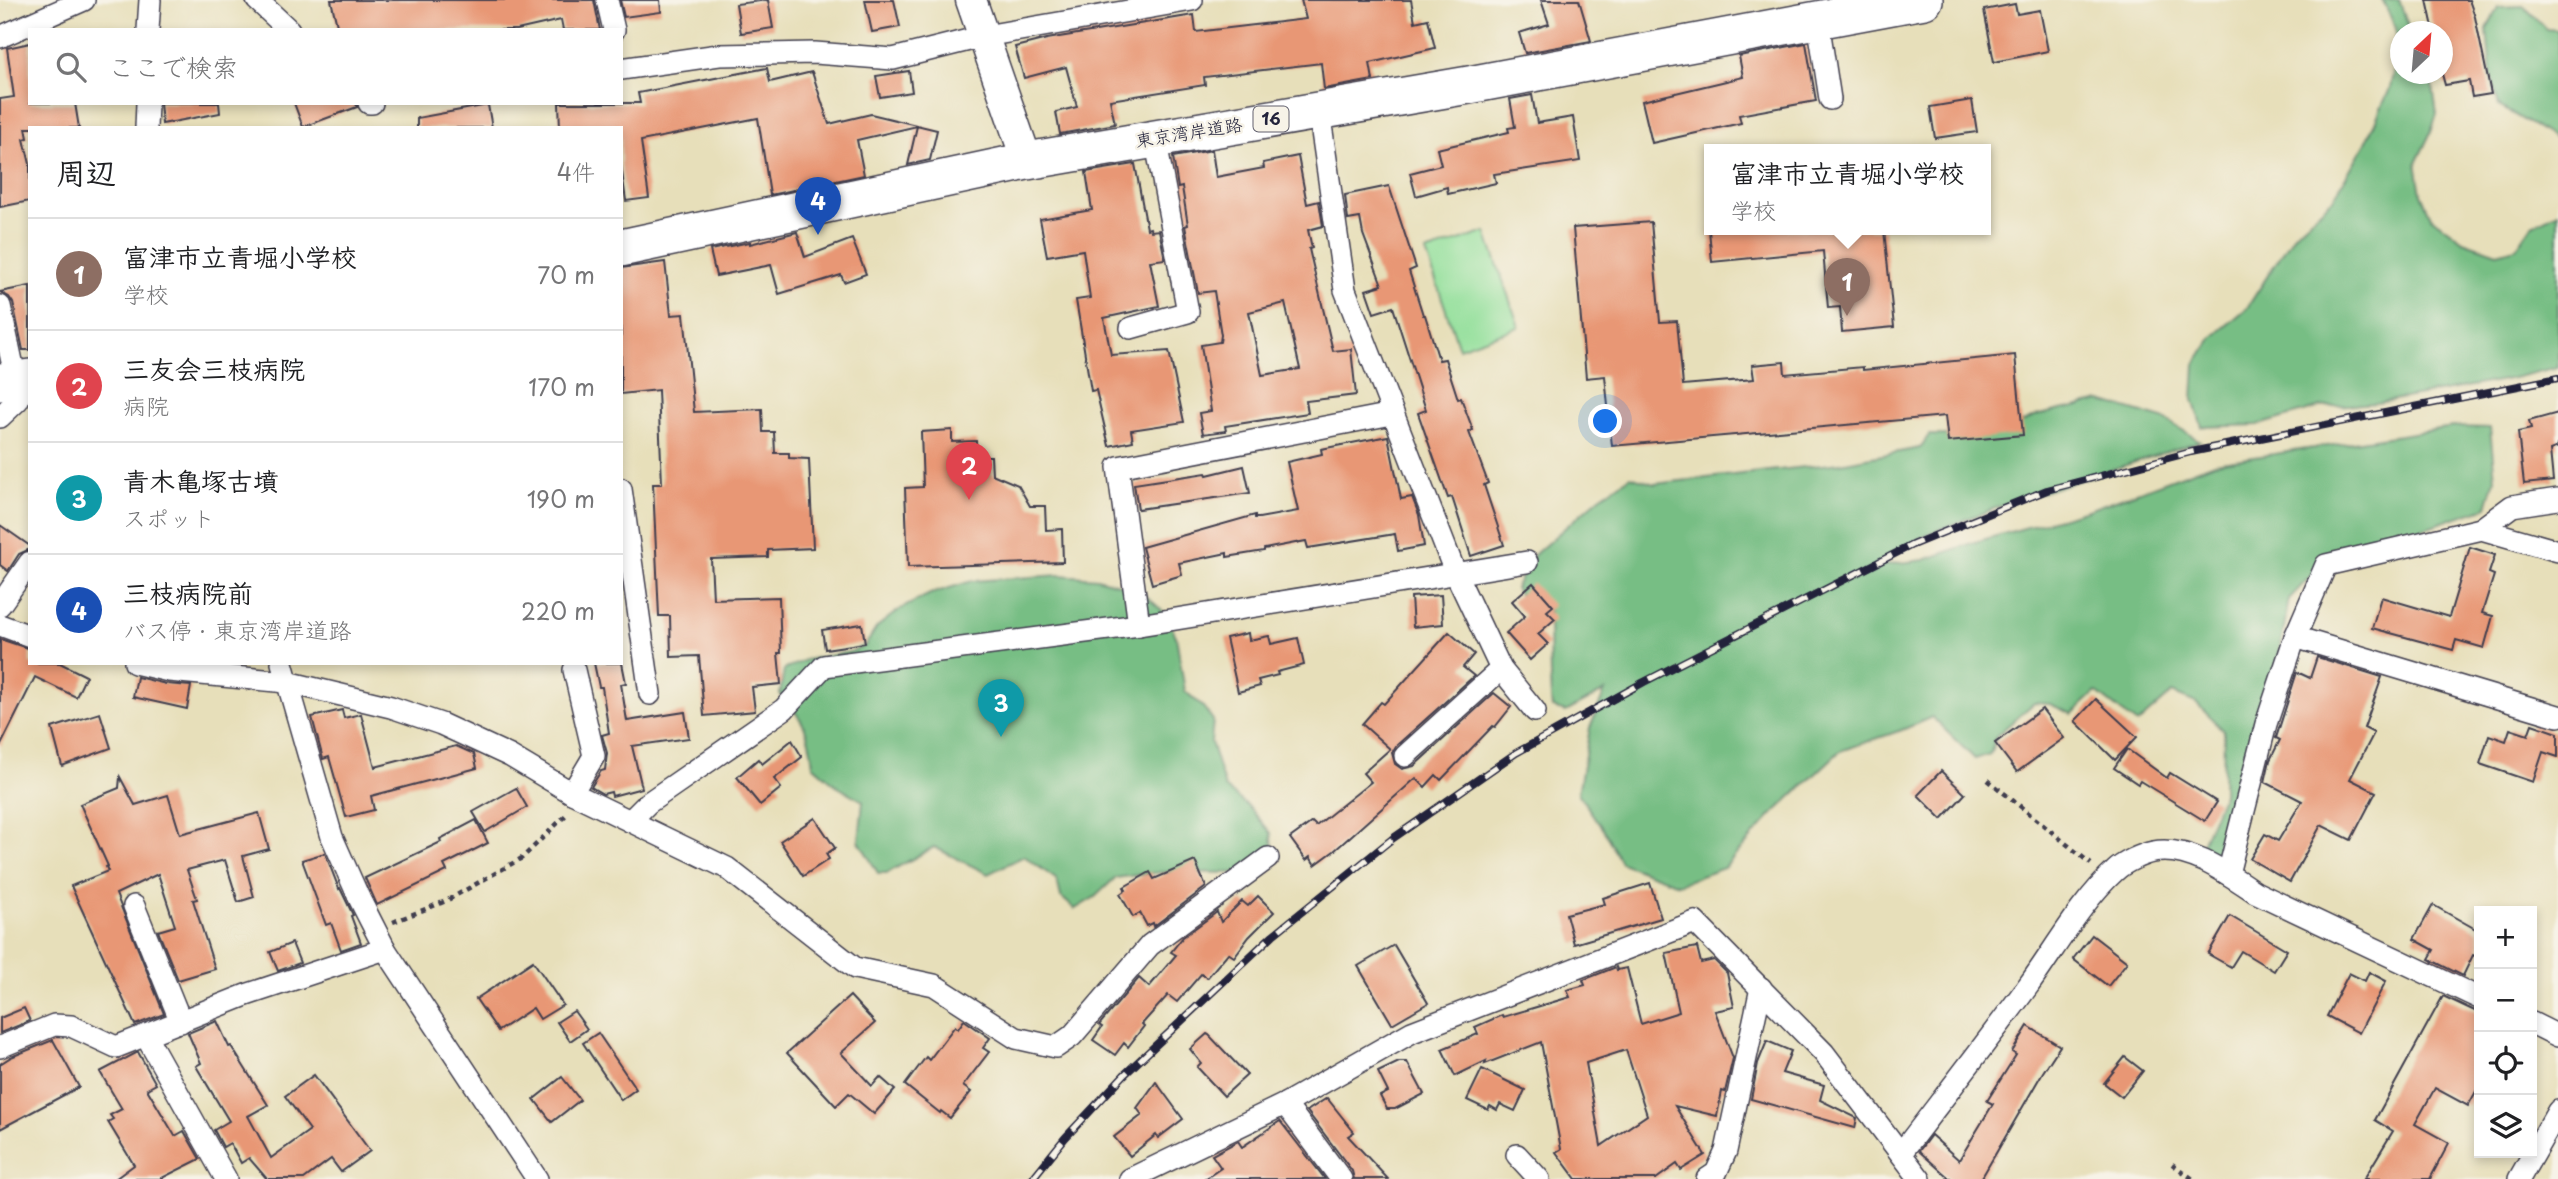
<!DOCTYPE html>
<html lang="ja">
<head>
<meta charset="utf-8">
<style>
  body { margin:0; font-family:"Playpen Sans","Klee One",sans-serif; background:#f6f6f6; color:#202124 }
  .controls { position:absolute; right:21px; bottom:21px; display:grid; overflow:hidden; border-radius:0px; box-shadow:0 4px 10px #0003 }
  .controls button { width:63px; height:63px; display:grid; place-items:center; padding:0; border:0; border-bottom:2px solid #e0e0e0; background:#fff; color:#202124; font:35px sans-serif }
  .compass { position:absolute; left:2390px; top:21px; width:63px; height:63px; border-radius:50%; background:#fff; box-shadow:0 4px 10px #0003; rotate:26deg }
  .you { position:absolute; left:1606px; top:422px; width:24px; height:24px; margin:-18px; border:5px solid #fff; border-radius:50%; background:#1a73e8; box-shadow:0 0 0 10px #1a73e833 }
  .badge { display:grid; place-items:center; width:46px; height:46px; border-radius:50%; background:#7c3aed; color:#fff; font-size:23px; font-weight:700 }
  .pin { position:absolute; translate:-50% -58px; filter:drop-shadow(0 2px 4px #0008) }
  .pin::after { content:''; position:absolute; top:37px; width:24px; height:21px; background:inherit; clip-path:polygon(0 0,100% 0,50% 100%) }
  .popup { position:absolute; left:1704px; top:144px; width:287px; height:91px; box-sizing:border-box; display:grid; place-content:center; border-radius:0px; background:#fff; filter:drop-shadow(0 2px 5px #0005); font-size:23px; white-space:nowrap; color:#757577 }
  .popup b { font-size:26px; color:#202124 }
  .popup::after { content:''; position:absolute; left:50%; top:100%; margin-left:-14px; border:14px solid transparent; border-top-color:#fff }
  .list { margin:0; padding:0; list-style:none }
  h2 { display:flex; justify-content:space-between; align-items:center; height:91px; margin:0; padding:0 28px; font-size:30px }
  h2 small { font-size:23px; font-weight:400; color:#757577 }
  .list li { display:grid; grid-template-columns:46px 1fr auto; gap:21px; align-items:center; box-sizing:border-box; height:112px; padding:0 28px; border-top:2px solid #e0e0e0 }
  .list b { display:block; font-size:26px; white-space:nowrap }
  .list p { margin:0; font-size:23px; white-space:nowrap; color:#757577 }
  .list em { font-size:23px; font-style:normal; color:#757577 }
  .icon { flex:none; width:38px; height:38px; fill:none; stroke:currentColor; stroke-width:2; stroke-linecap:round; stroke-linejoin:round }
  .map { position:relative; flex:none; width:2558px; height:1179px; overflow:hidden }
  .search { position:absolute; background:#fff; box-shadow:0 4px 10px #0003; left:28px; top:28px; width:595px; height:77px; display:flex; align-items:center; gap:18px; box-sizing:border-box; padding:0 24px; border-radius:0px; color:#757577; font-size:26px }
  .panel { position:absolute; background:#fff; box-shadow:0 4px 10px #0003; left:28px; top:126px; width:595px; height:539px; border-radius:0px }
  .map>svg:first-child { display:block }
</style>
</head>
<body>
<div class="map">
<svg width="2558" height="1179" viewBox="0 0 2558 1179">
  <rect width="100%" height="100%" fill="#f7f3e8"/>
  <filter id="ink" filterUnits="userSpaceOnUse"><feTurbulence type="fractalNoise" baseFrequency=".0143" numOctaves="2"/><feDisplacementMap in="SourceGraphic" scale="14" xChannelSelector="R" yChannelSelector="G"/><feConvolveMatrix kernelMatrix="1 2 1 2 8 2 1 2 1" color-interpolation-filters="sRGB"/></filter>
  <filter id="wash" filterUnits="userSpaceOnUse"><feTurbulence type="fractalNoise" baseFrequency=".00686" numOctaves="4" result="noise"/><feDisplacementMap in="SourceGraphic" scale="28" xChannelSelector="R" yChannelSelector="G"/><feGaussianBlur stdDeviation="1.57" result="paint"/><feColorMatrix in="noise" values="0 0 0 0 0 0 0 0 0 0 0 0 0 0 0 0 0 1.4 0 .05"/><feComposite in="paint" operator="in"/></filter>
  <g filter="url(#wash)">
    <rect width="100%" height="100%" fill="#e7dfba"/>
    <path fill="#94e09c" stroke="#5b816c" stroke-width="2" d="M1486,232L1519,327L1459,348L1426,252Z"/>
    <g fill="#77be84" stroke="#4c7060" stroke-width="2">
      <path d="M2382,0H2399L2410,31L2400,32V74H2431L2437,114L2431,132L2416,163L2421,194L2431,217L2463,241L2497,253L2516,248L2532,225L2558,212V367L2509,379L2377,403L2321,407L2259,425L2202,427L2193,400L2195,364L2213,337L2247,308L2295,233L2333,199L2366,142L2389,91L2396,63V28Z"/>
      <path d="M2524,6L2546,29L2558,30V140L2499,106L2491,75L2487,29L2498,7Z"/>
      <path d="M2101,401L2166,420L2200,441L2006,504L1928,534L1874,566L1924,560L1975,542L2091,509L2215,463L2453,427L2490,428L2495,479L2487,507L2419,530L2365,541L2322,564L2289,599L2275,677L2251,739L2230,854L2210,858L2201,846L2223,794L2224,731L2196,703L2172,693L2137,724L2096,692L2072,714L2050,704L2034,703L1996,736L1990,754L1975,759L1932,717L1902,730L1840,751L1775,812L1724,868L1678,884L1621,863L1606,834L1578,793L1590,728L1605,691L1566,712L1552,708C1548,673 1551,641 1548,606L1522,599L1515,588L1534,555L1600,497L1631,476L1654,484L1840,463L1920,448L1929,435L1990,436L2039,415Z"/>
      <path d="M1060,575L1097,578L1139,590L1164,612L1176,636L1185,691L1203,707L1213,720L1211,742L1225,788L1249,807L1271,833L1275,858L1246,873L1162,872L1115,878L1095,897L1075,909L1061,897L1057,880L1024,856L988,874L934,847L887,873H878L859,841L863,801L838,787L813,765C809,730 804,720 780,694L784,670L805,660L850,652L865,646L877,627L900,609L930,594L972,581Z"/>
    </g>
    <g id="blocks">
      <g fill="#e89775" fill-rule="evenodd">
        <path d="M331,0H594L600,30H563L561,20L517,30H338Z"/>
        <path d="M620,0H660L661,12L624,17Z"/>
        <path d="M768,0L773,28L741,33L736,4Z"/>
        <path d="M865,0H894L900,27L872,32Z"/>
        <path d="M1301,0H1411L1415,22L1428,19L1435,48L1370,63L1373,80L1324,89L1321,63L1204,77L1205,85L1110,100L1115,124L1060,134L1056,112L1077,107L1066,67L1024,78L1015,47L1047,39L1194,15L1196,32L1306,19Z"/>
        <path d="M1541,0H1579L1591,41L1525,53L1519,33L1549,24Z"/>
        <path d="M2427,0H2469L2475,17L2491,94L2472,97L2469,81L2445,85L2442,74V32H2434Z"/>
        <path d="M2015,4L2017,14L2040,10L2048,51L1994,62L1984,10Z"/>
        <path d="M30,43V103H75L79,128H26L28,138L24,139L30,164V201L0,207V99L14,97L7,48Z"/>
        <path d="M1806,43L1816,101L1739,115L1741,123L1652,143L1642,101L1743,77L1739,56Z"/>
        <path d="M767,68L770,82L812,72L829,124L871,114L937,130L930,160L908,165L917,126L857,140L864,175L770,195L758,118L641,141L649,198L626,201L621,165V128H560L559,103H640L638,93Z"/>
        <path d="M909,71L912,92L880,97L876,76Z"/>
        <path d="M1532,95L1537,123L1573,117L1580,161L1494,174L1496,183L1448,194L1447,187L1416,196L1410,173L1441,165L1437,149L1509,132L1508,128L1515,127L1510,99Z"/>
        <path d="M1972,100L1977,132L1935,138L1930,107Z"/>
        <path d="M160,103H219L220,113L162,124Z"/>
        <path d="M294,103H356L357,107L303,127Z"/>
        <path d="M488,105L492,128H417V118Z"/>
        <path d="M1212,150L1216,177L1264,168L1263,163L1298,156L1307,204L1319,201L1323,226L1308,230L1312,248L1309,249L1333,351L1351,349L1356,395L1306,401L1308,413L1225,426L1226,431L1203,434L1199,413L1211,411L1201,345L1220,342L1221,335L1214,291L1198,293L1185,226L1188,225L1182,187L1178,188L1173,157ZM1285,303L1300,369L1262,375L1249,312Z"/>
        <path d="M1135,164L1147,229L1150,228L1151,231L1159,230L1165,259L1150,261L1159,306L1104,318L1111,355L1169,351L1184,422L1131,430L1133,441L1109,446L1096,390L1091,391L1076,300L1090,298L1083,250L1047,256L1040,219L1092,210L1086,172Z"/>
        <path d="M1389,186L1416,268L1409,271L1423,315H1425L1439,360L1445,359L1458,399L1461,398L1473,430L1469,432L1488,483L1484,485L1504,545L1471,556L1452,497L1448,498L1418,413L1426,410L1393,307L1374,313L1366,290L1382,285L1363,234L1360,218L1348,220L1345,195Z"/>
        <path d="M1651,222L1660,322L1677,321L1683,385L1754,379L1752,365L1784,362L1785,374L1863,367V370L2015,355L2023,435L1948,442L1945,416L1612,446L1605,376L1586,378L1573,228Z"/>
        <path d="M1709,230H1884L1894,327L1842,332L1840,307L1828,308L1823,251L1712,262Z"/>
        <path d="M797,232L805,257L852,239L866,274L844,282L841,275L779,294L771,265L716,276L710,250L750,242V244Z"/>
        <path d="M665,262L671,315L684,314L694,412L762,409L763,432H774L775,453H789V458L809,459L813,548L768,550V557L711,559L713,599L779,597L781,653H778L781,684L752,687L755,711L704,716L699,656L671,657L670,616H659L653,484H662L658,390L621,394V268Z"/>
        <path d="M30,286V350H23L13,303L9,297L0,292Z"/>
        <path d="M2558,413V447L2550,450L2553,481L2524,484L2518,432L2531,429L2529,421Z"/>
        <path d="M952,430V442L976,441L977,456H991L992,474L1018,485L1030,506H1045L1046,530L1062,529L1063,562L908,567L905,488L923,487L921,432Z"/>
        <path d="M1388,436L1401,499L1412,497L1419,515L1424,546L1398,551L1395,534L1308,548L1306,541L1264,549V551L1227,557V553L1179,563L1182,575L1152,584L1142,547L1255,515V518H1259L1298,511L1287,462L1322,454L1321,449Z"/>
        <path d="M1244,466L1250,493L1138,509L1134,484L1206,473L1207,475Z"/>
        <path d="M0,525L30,546V549L19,554L8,571L0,565Z"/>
        <path d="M2470,547L2495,555L2489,573L2494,575L2482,613L2493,616L2484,648L2456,640L2453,650L2372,628L2381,597L2449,617Z"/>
        <path d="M1533,583L1553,606L1547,611L1555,619L1538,634L1548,644L1530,660L1506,633L1525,616L1512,601Z"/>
        <path d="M1441,595L1443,624L1413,627L1411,597Z"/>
        <path d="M862,624L865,643L825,649L822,630Z"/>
        <path d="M1449,632L1474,654L1463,667L1474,676L1396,746L1392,753L1395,764L1402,769L1414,766L1494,693L1511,707L1495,727L1493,726L1441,780L1436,775L1425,787L1416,778L1334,851L1315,865L1310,857L1306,860L1290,838L1312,822L1316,826L1371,782L1363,773L1390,749L1362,724L1381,702L1384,704Z"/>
        <path d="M1248,633L1249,640L1269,636L1271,644L1298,638L1304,665L1277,672L1278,675L1258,680L1260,686L1238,692L1226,638Z"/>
        <path d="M0,639L30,649V663H60L86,676L76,697L35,677L0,747Z"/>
        <path d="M2317,657L2382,677L2364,728L2374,733L2350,779L2376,792L2351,840L2321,825L2290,882L2250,859L2265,834L2278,841L2302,801L2265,782L2270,760L2280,740L2276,738L2297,672L2310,678Z"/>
        <path d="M594,663H622L626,683L621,684L627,721L685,712L689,738L632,746L642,788L612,796L611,792L603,794L591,787L601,771L605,770L607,753L602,735L609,733L602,687H599Z"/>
        <path d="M137,677L166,684L191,686L187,709L133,697Z"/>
        <path d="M2096,699L2137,737L2115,760L2075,721Z"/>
        <path d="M2042,709L2064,738L2017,772L1995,743Z"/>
        <path d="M342,710L344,718L361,714L375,767L456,746L474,754L477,768L371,796L374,810L346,817L329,757L323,759L312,717Z"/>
        <path d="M100,713L111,748L62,766L52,728Z"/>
        <path d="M2532,724L2558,733V757L2543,752L2533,782L2480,764L2489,735L2506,741L2510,729L2528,735Z"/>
        <path d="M792,740L802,757L774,779L781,788L760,805L737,777L758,759L762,764Z"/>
        <path d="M2127,749L2167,778L2170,773L2217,802L2205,821L2140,781L2138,784L2114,768Z"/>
        <path d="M1941,771L1965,794L1942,819L1918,795Z"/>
        <path d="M120,777L135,805L168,795L180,834L259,813L269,849L243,856L254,897L238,902L225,860L187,870L197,899L193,900L215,969L178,980L158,931L175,926L158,874L116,894L164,1014L135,1025L71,886L108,871L106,867L108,866L80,804L119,788Z"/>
        <path d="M516,788L527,807L485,832L473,812Z"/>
        <path d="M815,818L835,848L826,854L829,859L803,876L780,841Z"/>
        <path d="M476,820L488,843L444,865L447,871L377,905L365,878L441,842L440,839Z"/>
        <path d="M325,853L339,889L340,888L353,915L351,916L361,943L341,950L331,923L326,925L302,860Z"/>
        <path d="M1195,861L1206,887L1154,926L1153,923L1147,926L1140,913L1133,917L1120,894L1126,890L1124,887L1150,872L1154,879Z"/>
        <path d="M1650,883L1661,918L1574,944L1566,914L1605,904L1603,898Z"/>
        <path d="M1258,896L1274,912L1249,937L1234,957L1228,953L1207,978L1201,974L1177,1002L1168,995L1142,1024L1144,1026L1128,1047L1124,1043L1115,1055L1093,1040L1102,1027L1099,1025L1139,978L1149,987L1176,955L1171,952L1183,937L1217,912L1221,922L1242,901L1248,906Z"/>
        <path d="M2433,905L2479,931V958L2473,955L2463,976L2429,959L2434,950L2414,939Z"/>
        <path d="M2230,916L2287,950L2274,971L2241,951L2231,967L2208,954Z"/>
        <path d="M2092,935L2127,962L2108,986L2073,959Z"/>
        <path d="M292,943L300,963L278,971L270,952Z"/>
        <path d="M1394,945L1428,1003L1392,1024L1358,966Z"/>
        <path d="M1697,947L1701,963L1714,960L1727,973L1734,1007L1715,1011L1733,1058L1725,1092L1722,1091L1717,1116L1675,1106L1705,1155L1681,1170L1677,1164L1656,1179H1576L1556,1152L1561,1149L1541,1042L1485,1064L1486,1061L1455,1076L1442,1049L1478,1034L1475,1027L1502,1015L1503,1017L1570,997L1567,990L1585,985L1583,980L1616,967L1617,970L1627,968L1641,1024L1679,1012L1666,953ZM1626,1050L1647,1115L1601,1146L1586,1063Z"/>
        <path d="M533,961L563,1005L540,1019L533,1008L498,1031L476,999Z"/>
        <path d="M2369,972L2386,981L2359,1033L2327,1016L2349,973L2365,981Z"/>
        <path d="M850,996L875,1023L841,1053L872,1086L880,1077L895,1090L874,1114L849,1093L836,1106L787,1053Z"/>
        <path d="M2443,996L2479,1013V1086L2468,1106L2435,1088L2415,1124L2449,1143L2430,1179H2364L2393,1131L2375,1120Z"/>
        <path d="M24,1008L30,1021L0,1033V1018Z"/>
        <path d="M574,1011L587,1029L570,1041L557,1022Z"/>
        <path d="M964,1020L990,1038L983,1048L989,1052L963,1086L971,1092L950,1118L941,1111L940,1113L905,1085L926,1057L929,1060L955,1026L958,1029Z"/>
        <path d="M217,1021L229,1047L231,1046L268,1105L248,1116L271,1158L310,1130L285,1096L314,1075L370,1151L341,1172L331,1159L304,1179H267L249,1158L241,1163L230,1143L223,1147L214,1130L229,1121L196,1066L201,1063L188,1033Z"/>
        <path d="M2028,1026L2060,1046L2043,1072L1981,1179H1947L1948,1177L1919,1151L1931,1135L1959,1160L1993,1104L1987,1101L2016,1055L2012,1052Z"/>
        <path d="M598,1033L636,1089L621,1100L583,1043Z"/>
        <path d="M1207,1034L1209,1035L1247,1075L1224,1096L1197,1067L1201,1063L1190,1049Z"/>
        <path d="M53,1040L79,1087L0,1129V1064L11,1057Z"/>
        <path d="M1767,1041L1791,1051L1782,1073L1824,1085L1820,1100L1857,1118L1855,1128L1751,1099L1758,1063Z"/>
        <path d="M138,1052L156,1084L147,1089L175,1136L184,1131L200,1159L160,1179H115L134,1165L108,1122L113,1119L110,1115L122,1109L100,1072Z"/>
        <path d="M2125,1057L2143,1071L2122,1097L2104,1083Z"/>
        <path d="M1399,1062H1407L1424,1094L1395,1109H1387L1380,1096L1388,1092L1378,1072Z"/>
        <path d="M1482,1069L1525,1090L1515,1111L1500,1104L1497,1110L1490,1106L1488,1110L1467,1100Z"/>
        <path d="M562,1077L580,1100L552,1122L534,1099Z"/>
        <path d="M1156,1082L1183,1119L1158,1138L1156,1135L1130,1156L1114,1137L1142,1115L1137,1108Z"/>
        <path d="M1327,1098L1354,1132L1348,1136L1388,1179H1354L1352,1171L1307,1111Z"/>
        <path d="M1280,1121L1325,1179H1205L1221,1168L1212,1155L1238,1141L1242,1147Z"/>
      </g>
    </g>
  </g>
  <g filter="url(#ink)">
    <use href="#blocks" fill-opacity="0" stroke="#403e4e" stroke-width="2"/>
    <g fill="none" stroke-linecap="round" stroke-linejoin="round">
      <g stroke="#403e4e" stroke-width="24">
        <g id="street">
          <path d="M257,0L289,30"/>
          <path d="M607,0L614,30"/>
          <path d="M1818,21L1830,99"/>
          <path d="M148,30L150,0"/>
          <path d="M0,37L84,0"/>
          <path d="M621,69L719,55L815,53L893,59L985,36L1192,0"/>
          <path d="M369,103H372"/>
          <path d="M1319,111L1345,290L1455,572L1501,669L1535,711"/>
          <path d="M146,128L147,103"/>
          <path d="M0,306L16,380"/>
          <path d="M1131,328L1188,312L1155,138"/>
          <path d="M0,417L18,400L25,379"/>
          <path d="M621,489L650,694"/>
          <path d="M2481,529L2512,506L2558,499"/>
          <path d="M0,605L30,562"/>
          <path d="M0,625L30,636"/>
          <path d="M1139,625L1118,467L1392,414"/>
          <path d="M2295,637L2558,716"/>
          <path d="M135,663L169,671L287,682L391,707L441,724L510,756L572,793L727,868L855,968L934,985L1016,1038L1056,1047L1072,1036L1150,945L1268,858"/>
          <path d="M282,663L332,837L360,900L385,949L537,1179"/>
          <path d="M1405,756L1501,669"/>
          <path d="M572,793L594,756L574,670"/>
          <path d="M630,821L648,803L784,709L824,666L1139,625L1527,562"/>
          <path d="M2228,874L2266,724L2295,637L2326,565L2481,529L2558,551"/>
          <path d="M134,906L181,1022"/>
          <path d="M2532,1023L2558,1036"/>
          <path d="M146,1036L226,1179"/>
          <path d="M0,1047L54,1025L71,1026L116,1047L246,995L385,949"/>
          <path d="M1285,1104L1341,1179"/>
          <path d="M1902,1152C1944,1097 1987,1042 2028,986C2055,949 2081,902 2115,871C2123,863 2142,854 2153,852C2188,845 2227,873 2255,892L2479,998"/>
          <path d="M1517,1155L1539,1179"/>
          <path d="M1130,1179L1285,1104L1412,1032L1695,922L1824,1053L1920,1179"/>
          <path d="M1707,1179L1716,1173L1726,1151L1761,988"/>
          <path d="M2519,1179L2558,1111"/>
        </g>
      </g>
      <g stroke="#403e4e" stroke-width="33">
        <path id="secondary" d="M971,0L1027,161"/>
      </g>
      <g stroke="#403e4e" stroke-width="40">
        <g id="highway">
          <path d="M621,248L1027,161L1469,85L1924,0"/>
          <path d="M0,382L30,378"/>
        </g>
      </g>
      <g stroke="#403e4e" stroke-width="4.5" stroke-dasharray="5 5" stroke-linecap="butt">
        <path d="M1988,780L2091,864"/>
        <path d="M393,922L446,901L522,858L568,813"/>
        <path d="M2172,1164L2193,1179"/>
      </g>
      <use href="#street" stroke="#fff" stroke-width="21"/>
      <use href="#secondary" stroke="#fff" stroke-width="30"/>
      <use href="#highway" stroke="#fff" stroke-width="37"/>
      <g stroke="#22223b" stroke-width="8">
        <path id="rail" d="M1032,1179L1065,1138L1124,1075L1273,935L1392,839L1516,753L1644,682L1912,545L2047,490L2191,452L2558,378"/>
      </g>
      <use href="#rail" stroke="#f7f3e8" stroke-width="5" stroke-dasharray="16" stroke-linecap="butt"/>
    </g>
  </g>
  <g text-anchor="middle" stroke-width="5" stroke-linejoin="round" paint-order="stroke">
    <rect fill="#f7f3e8" stroke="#62616f" stroke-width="2" x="1253.5" y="106.5" width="35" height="25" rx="5"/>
    <g font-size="16" font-weight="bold" fill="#22223b">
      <text x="1271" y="125">16</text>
    </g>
    <g font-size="18" fill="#22223b" stroke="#f7f3e8">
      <text transform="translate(1189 133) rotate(-9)" y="6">東京湾岸道路</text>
    </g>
  </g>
</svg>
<div class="controls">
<button>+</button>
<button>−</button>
<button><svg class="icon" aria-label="locate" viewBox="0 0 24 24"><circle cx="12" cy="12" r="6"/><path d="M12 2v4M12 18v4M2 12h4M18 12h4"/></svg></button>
<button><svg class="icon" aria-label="layers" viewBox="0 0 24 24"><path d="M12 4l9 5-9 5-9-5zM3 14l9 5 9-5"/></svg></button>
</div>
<svg class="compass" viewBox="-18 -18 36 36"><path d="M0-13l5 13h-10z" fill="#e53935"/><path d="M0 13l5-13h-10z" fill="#757577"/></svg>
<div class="you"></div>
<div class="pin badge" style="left:1847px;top:316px;background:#8d6e63">1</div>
<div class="popup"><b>富津市立青堀小学校</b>学校</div>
<div class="pin badge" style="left:969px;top:500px;background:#e0444e">2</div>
<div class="pin badge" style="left:1001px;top:737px;background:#0f9aa8">3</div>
<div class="pin badge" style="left:818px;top:235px;background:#1a4fb4">4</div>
<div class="search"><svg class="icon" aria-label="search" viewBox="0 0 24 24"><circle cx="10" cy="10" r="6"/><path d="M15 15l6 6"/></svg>ここで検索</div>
<section class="panel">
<h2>周辺<small>4件</small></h2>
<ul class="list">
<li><span class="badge" style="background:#8d6e63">1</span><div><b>富津市立青堀小学校</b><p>学校</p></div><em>70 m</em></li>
<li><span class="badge" style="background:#e0444e">2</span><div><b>三友会三枝病院</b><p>病院</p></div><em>170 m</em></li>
<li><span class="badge" style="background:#0f9aa8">3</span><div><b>青木亀塚古墳</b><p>スポット</p></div><em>190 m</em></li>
<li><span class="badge" style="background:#1a4fb4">4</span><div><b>三枝病院前</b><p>バス停 · 東京湾岸道路</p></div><em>220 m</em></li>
</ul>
</section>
</div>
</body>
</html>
